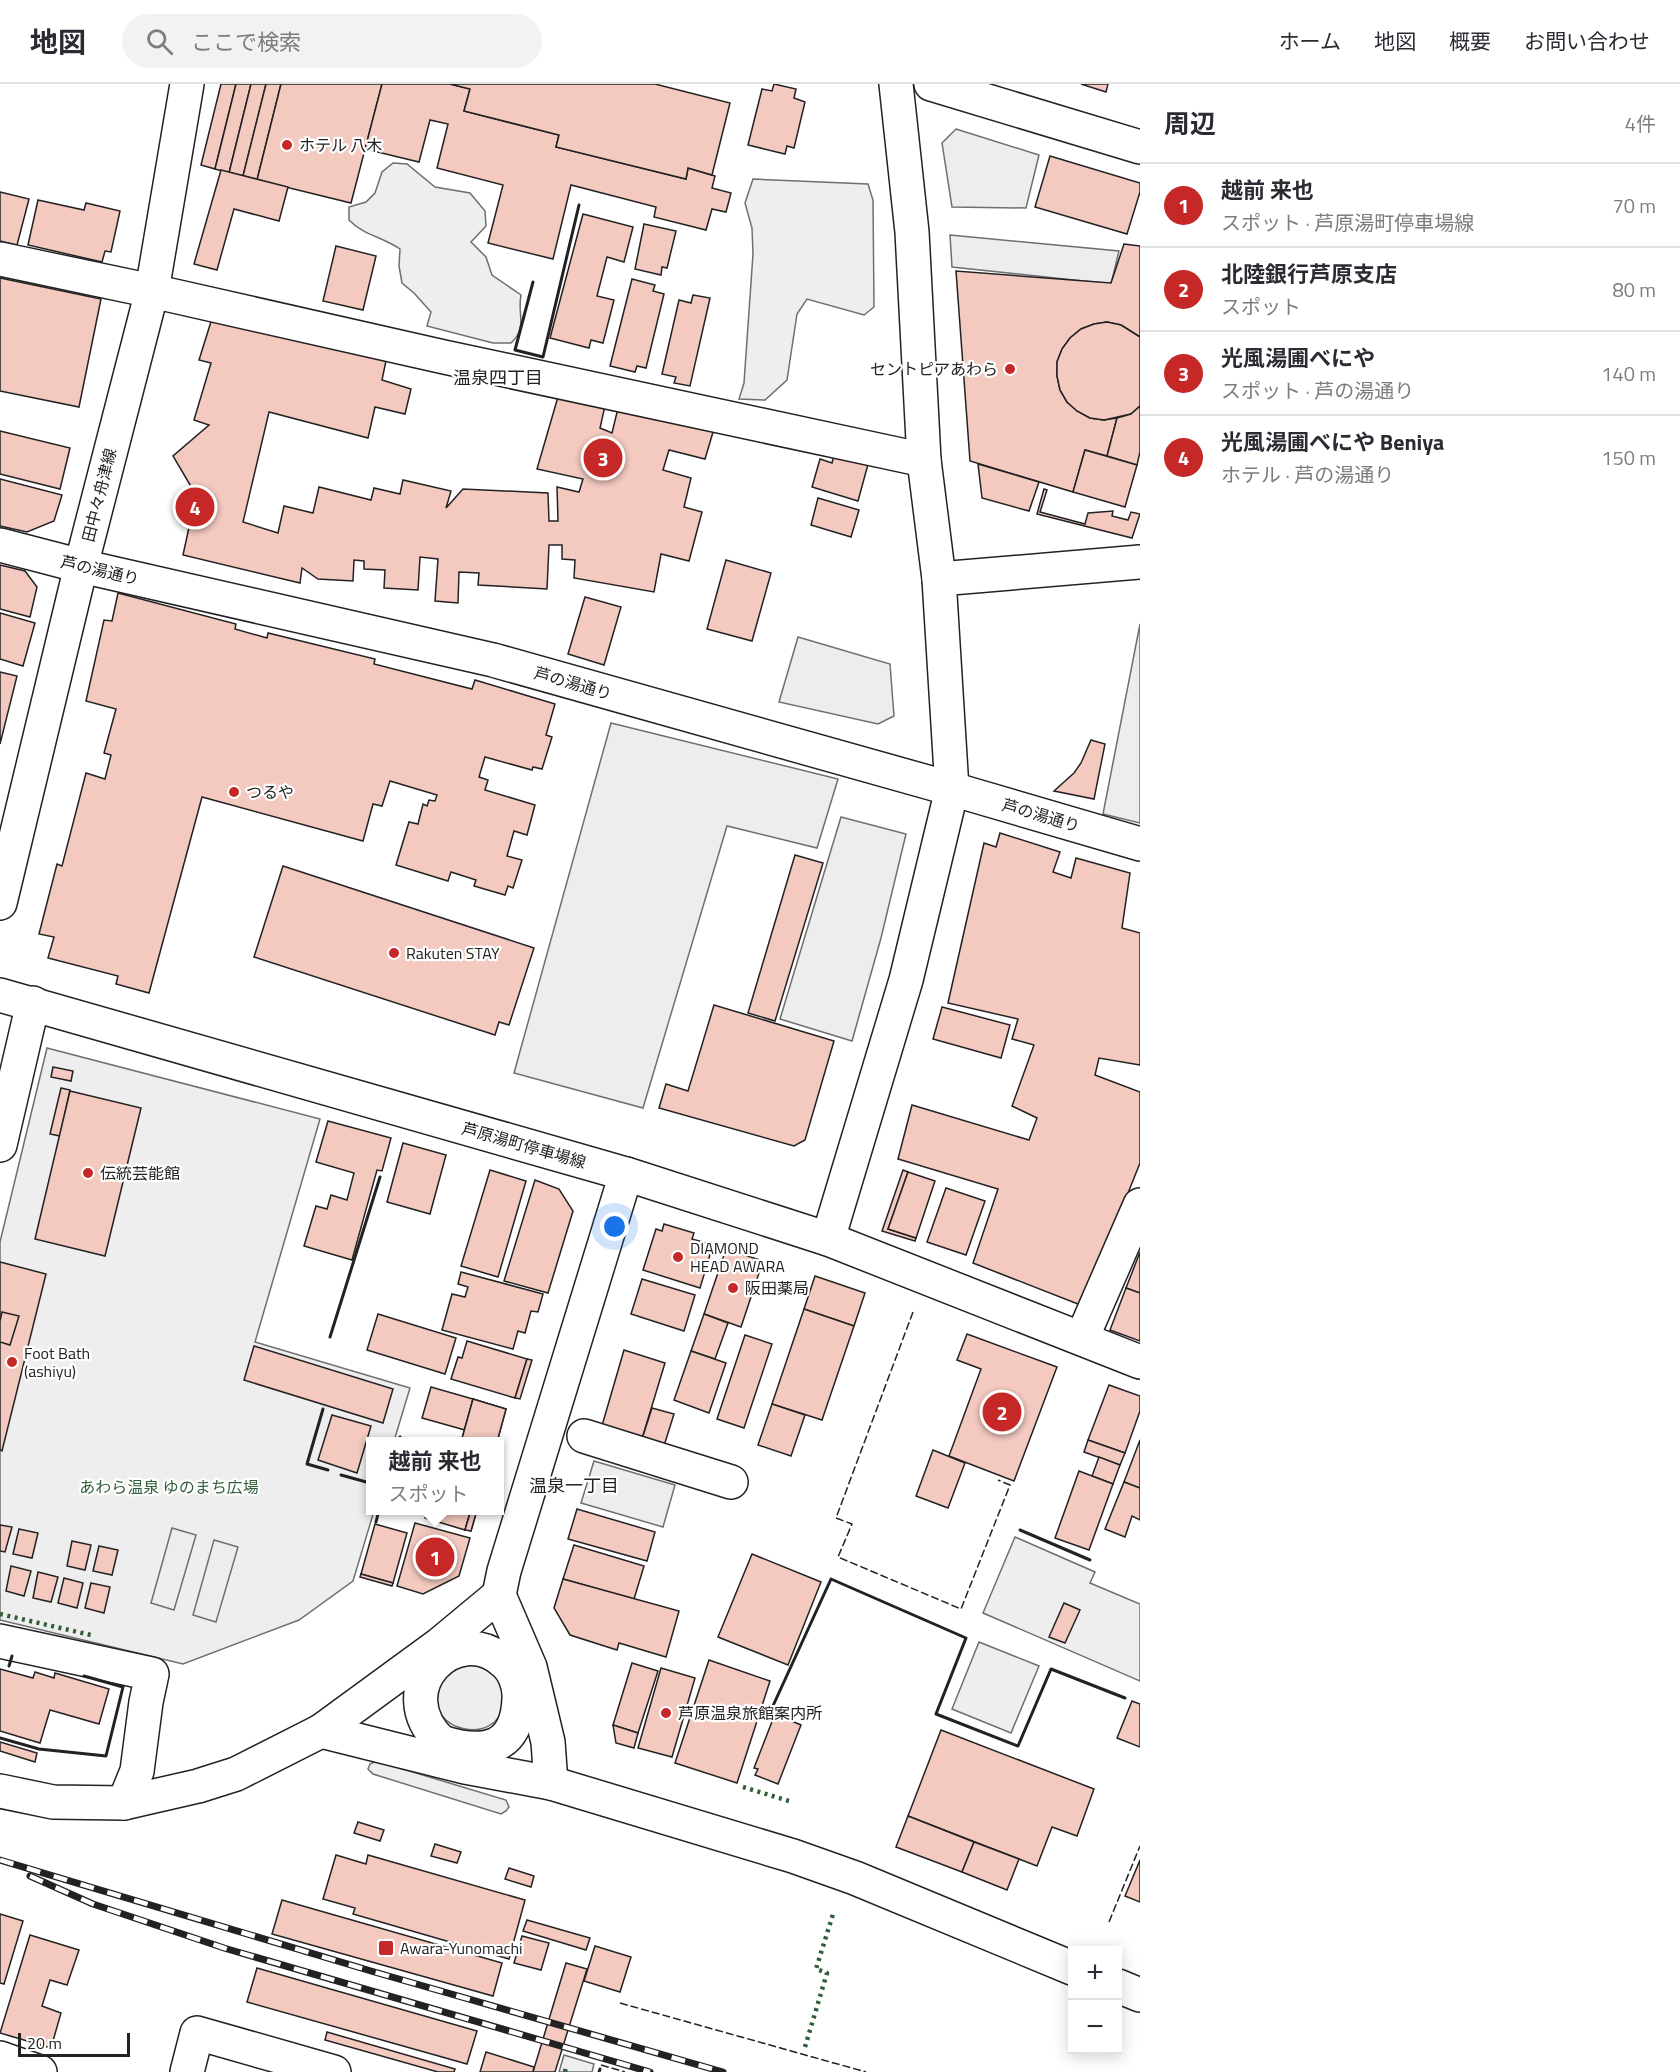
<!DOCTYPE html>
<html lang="ja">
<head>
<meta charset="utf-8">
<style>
  body { margin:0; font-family:"Titillium Web","Noto Sans JP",sans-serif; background:#f2f2f3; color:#2b2b33 }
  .controls { position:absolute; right:18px; bottom:18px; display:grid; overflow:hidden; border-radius:0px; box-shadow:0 3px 15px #0003 }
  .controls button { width:54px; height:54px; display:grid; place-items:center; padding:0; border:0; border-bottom:2px solid #e1e1e2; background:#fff; color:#2b2b33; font:30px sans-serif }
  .scale { position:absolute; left:18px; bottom:15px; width:112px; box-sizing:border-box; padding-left:6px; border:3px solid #222; border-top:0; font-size:16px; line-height:21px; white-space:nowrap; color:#222; -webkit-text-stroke:4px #fff; paint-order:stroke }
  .you { position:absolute; left:615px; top:1143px; width:21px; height:21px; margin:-15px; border:4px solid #fff; border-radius:50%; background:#1a73e8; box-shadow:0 0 0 9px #1a73e833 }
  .badge { display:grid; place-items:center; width:39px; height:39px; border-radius:50%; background:#c62828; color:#fff; font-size:20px; font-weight:700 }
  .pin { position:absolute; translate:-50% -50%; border:3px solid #fff; box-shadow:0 2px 6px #0006 }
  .popup { position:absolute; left:366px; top:1353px; width:138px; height:78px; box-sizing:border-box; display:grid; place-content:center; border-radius:0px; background:#fff; filter:drop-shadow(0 2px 4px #0005); font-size:20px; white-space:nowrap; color:#7c7c81 }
  .popup b { font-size:22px; color:#2b2b33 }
  .popup::after { content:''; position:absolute; left:50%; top:100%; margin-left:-12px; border:12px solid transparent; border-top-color:#fff }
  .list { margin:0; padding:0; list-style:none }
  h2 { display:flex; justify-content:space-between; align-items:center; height:78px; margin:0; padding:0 24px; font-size:26px }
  h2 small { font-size:20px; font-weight:400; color:#7c7c81 }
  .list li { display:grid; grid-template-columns:39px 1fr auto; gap:18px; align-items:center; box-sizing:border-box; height:84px; padding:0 24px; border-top:2px solid #e1e1e2 }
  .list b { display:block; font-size:22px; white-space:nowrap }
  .list p { margin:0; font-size:20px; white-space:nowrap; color:#7c7c81 }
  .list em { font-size:20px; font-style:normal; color:#7c7c81 }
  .icon { flex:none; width:33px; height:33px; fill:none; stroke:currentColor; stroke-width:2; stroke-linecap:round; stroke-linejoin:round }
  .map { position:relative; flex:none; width:1140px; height:1988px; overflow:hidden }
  header { display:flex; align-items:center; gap:36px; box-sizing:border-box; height:84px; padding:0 30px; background:#fff; border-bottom:2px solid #e1e1e2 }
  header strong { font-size:28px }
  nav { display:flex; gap:33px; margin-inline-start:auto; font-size:21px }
  .search { width:420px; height:54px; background:#f2f2f3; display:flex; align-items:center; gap:15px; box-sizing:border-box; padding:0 21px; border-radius:33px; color:#7c7c81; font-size:22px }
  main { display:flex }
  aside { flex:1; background:#fff }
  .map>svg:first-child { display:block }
</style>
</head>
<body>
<header>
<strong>地図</strong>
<div class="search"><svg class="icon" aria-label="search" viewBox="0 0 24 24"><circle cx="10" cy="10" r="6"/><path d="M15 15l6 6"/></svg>ここで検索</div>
<nav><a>ホーム</a><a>地図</a><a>概要</a><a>お問い合わせ</a></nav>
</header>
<main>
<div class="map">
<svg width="1140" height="1988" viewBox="0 0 1140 1988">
  <rect width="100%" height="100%" fill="#fff"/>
  <g fill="#eee" stroke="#6f6f6f" stroke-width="1.5">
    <path d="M393,79L407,80L435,103L470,109L485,127L486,142L471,158L486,173L492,191L521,211C517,231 528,243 511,259H493L427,242L431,228L414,209L402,199L399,182L400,165C383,153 363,151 349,136V123L366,118L375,109L382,88Z"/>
    <path d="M753,95L868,100L873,116L874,223L864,231L807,215L797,230L787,296L765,316L739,315L744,299L753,170L752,144L745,119Z"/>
    <path d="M47,964L320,1035L255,1258L410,1304L394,1357L370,1358V1426L374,1427L353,1497L299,1536L183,1580L0,1536V1158Z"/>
    <path d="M1015,1453L1095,1488L1090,1499L1140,1520V1597L983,1529Z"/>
    <path d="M979,1558L1039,1582L1011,1649L952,1625Z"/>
    <path d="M471,1578L496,1590C499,1595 503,1602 504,1607C505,1611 503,1617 503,1621C497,1662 427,1648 437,1607C438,1601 442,1595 445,1590Z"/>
    <path d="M376,1677L506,1716L509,1723L506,1727L501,1730L373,1690L368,1685L370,1680Z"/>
    <path d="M564,1971L594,1980L592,1988H559Z"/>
  </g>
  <g fill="#ededed" stroke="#6f6f6f" stroke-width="1.5">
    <path d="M956,45L1039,71L1026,124L952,123L942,59Z"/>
    <path d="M950,151L1119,167L1111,200L952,183Z"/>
    <path d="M1140,540V739L1103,730Z"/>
    <path d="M798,553L890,580L894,632L878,640L779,618Z"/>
    <path d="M611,639L838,695L817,764L727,742L643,1024L514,989Z"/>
    <path d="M841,733L906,750L881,854L852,957L780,935Z"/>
    <path d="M594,1377L675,1401L663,1443L581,1419Z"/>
    <path d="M172,1444L196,1451L174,1526L151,1519Z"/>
    <path d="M214,1456L238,1463L216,1538L193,1531Z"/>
  </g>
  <g fill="#f3c9c0" stroke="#222" stroke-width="1.5">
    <path d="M221,0H236L215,85L201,81Z"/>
    <path d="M236,0H251L229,89L215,85Z"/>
    <path d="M251,0H266L243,92L229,89Z"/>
    <path d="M266,0H281L257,96L243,92Z"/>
    <path d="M281,0H382L351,119L257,96Z"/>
    <path d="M382,0H450L470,5L464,27L559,51L556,63L686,95L688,84L715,92L712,104L731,109L726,128L712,125L706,146L654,133L656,123L571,101L553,175L488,159L503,101L437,84L448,40L430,36L419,78L365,65Z"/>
    <path d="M450,0H655L730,19L712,91L688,84L686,95L556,63L559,51L464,27L470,5Z"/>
    <path d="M774,0L796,5L794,14L805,18L794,64L787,62L785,70L748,61L762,5L772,7Z"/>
    <path d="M1081,0H1108L1106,8Z"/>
    <path d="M1050,72L1140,99V108L1127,150L1035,123Z"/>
    <path d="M221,86L288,103L279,137L234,125L217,186L194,180Z"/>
    <path d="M0,108L29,115L17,161L0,157Z"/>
    <path d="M38,116L84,126L86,119L120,127L111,168L105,167L102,178L28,161Z"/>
    <path d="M583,130L633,143L624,178L607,173L597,212L614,216L603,259L591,256L589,264L550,254Z"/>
    <path d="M644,140L676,147L667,184L662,183L661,191L635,185Z"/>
    <path d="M1124,160L1140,162V253L1121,241L1107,238L1094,240L1081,245L1070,254L1062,265L1057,278V292L1060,306L1067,318L1077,327L1090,334L1104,336L1117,334L1107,372L1085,366L1073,408L970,377L956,187L1111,199Z"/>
    <path d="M336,162L376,172L363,226L323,217Z"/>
    <path d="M0,194L101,215L79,323L0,307Z"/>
    <path d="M632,195L655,201L653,207L664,210L646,284L637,282L635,288L610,282Z"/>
    <path d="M693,211L710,214L690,302L674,299L676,293L662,290L679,216L691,219Z"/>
    <path d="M214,228L387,272L382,296L411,305L405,330L375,323L368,354L269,328L243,438L278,449L284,422L313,429L319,403L371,416L374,404L400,410L403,396L451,407L446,424L463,405L548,409L549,437H558L557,403L579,408L583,395L537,385L562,299L607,313L600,344L612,349L620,316L716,338L705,375L669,366L663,386L691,394L684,423L702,428L689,477L661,470L654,508L574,494L575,476L562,475V461H549L547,505L478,501L479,489L459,488L458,519L435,517L438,475L420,473L418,506L384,504L385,486L364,485V477L354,476L353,497L318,495L302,484L300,499L183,471L196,411L173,372L209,341L194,336L211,279L199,276Z"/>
    <path d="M1107,238L1121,241L1140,253V322L1131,330L1104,336L1090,334L1077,327L1067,318L1060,306L1057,292V278L1062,265L1070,254L1081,245L1094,240Z"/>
    <path d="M1140,322V368L1137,381L1107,372L1117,334L1131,330Z"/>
    <path d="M0,347L70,364L60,405L0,390Z"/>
    <path d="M836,363L870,373L858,417L812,403L820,375L832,379Z"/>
    <path d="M1085,366L1137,381L1125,423L1073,408Z"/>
    <path d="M978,380L1039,398L1029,427L982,414Z"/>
    <path d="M0,395L62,411L54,437L27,448L0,442Z"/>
    <path d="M1044,405L1047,406L1040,428L1085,440L1088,429L1113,427L1112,432L1128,436L1131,428L1140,430L1132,454L1037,430Z"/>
    <path d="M818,414L859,426L851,453L811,441Z"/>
    <path d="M726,476L771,489L752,557L707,545Z"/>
    <path d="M0,481L25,487L37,503L30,533L0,525Z"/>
    <path d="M118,509L236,540L235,545L267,554L268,549L375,575L374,580L472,605L475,596L555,620L546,651L552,653L542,685L533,683L532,686L485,673L479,693L488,696L485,706L535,721L527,751L514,747L507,772L522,776L513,804L508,802L505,811L474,802L476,796L451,788L448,797L396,781L409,738L418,740L423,720L427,722L429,716L435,717L437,711L390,697L382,722L373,720L363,757L202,713L149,909L116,900L118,892L48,874L54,853L39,850L57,780L62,782L86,689L105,695L111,671L104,669L116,625L86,617L104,536L112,537Z"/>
    <path d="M585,513L621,523L604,581L568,570Z"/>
    <path d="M0,529L35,539L23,582L0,575Z"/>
    <path d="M0,588L17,592L0,660Z"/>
    <path d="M1091,656L1105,660L1094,715L1054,707L1074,689L1081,679Z"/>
    <path d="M1000,749L1060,768L1053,788L1071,794L1076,774L1130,789L1122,844L1140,849V981L1099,974L1095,991L1140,1008V1079L1083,1222L973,1179L998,1105L898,1075L912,1021L1029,1056L1037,1034L1012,1022L1034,961L1012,955L1018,935L948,919L984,759L996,763Z"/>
    <path d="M795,771L823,779L775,937L748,929Z"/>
    <path d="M283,782L534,864L509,941L499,938L495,951L254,873Z"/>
    <path d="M714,921L834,957L805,1056L794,1062L659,1024L666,1000L688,1007Z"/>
    <path d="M942,923L1010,941L1001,974L933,955Z"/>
    <path d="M53,983L73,987L71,997L51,993Z"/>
    <path d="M61,1004L70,1006L60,1052L50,1050Z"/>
    <path d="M70,1007L141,1024L105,1172L35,1155Z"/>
    <path d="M328,1037L391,1054L382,1087L377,1086L352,1176L304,1162L316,1122L327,1125L331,1111L347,1116L354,1089L316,1078Z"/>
    <path d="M403,1059L446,1071L430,1130L387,1118Z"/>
    <path d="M490,1086L526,1097L498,1193L461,1182Z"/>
    <path d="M903,1086L908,1088L888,1145L916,1154L915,1157L882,1147Z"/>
    <path d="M908,1088L935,1097L916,1154L888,1145Z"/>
    <path d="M535,1096L559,1105L573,1127L548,1209L504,1197Z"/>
    <path d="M946,1104L985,1117L966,1171L927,1158Z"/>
    <path d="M664,1140L694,1149L692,1155L713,1161L700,1204L643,1186L656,1145L662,1147Z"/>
    <path d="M726,1165L763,1177L741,1243L704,1230Z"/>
    <path d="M1140,1168V1209L1126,1204Z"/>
    <path d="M0,1178L46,1190L2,1367L0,1366Z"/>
    <path d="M461,1188L543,1210L538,1228L531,1227L525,1249L518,1247L513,1265L442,1246L452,1210L465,1213L468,1203L458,1200Z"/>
    <path d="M815,1192L865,1209L854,1242L804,1225Z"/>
    <path d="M642,1195L695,1211L684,1247L631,1230Z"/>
    <path d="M1126,1204L1140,1209V1257L1110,1246Z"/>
    <path d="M804,1225L854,1242L822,1336L772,1320Z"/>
    <path d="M2,1228L19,1232L10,1261L0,1258V1237Z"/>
    <path d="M378,1230L456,1254L445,1290L367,1266Z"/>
    <path d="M704,1230L728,1239L715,1275L691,1267Z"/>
    <path d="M967,1250L1057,1283L1014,1397L949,1372L981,1285L957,1276Z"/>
    <path d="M745,1251L772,1260L744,1344L717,1335Z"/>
    <path d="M467,1257L527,1275L515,1314L451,1295L458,1273L462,1274Z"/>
    <path d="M254,1262L393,1305L383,1339L244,1296Z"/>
    <path d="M624,1266L665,1279L641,1358L601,1345Z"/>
    <path d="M691,1267L726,1279L709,1329L674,1316Z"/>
    <path d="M527,1275L532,1276L520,1315L515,1314Z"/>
    <path d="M1109,1301L1140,1312V1327L1125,1369L1088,1356Z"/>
    <path d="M431,1303L473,1315L465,1346L422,1334Z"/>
    <path d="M473,1315L506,1325L497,1358H461Z"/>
    <path d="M473,1315L506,1325L497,1358H461Z"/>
    <path d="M772,1320L805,1331L791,1372L758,1361Z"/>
    <path d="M652,1324L674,1330L663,1365L641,1358Z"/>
    <path d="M332,1331L371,1342L357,1389L318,1376Z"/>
    <path d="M1088,1356L1125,1369L1120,1381L1084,1368Z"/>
    <path d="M1140,1356V1404L1124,1398Z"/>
    <path d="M933,1366L965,1379L948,1424L916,1412Z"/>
    <path d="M1099,1373L1120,1381L1113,1400L1092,1392Z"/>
    <path d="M1079,1387L1113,1400L1089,1466L1055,1454Z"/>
    <path d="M1124,1398L1140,1404V1436L1132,1432L1125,1453L1105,1445Z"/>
    <path d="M577,1425L655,1448L647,1477L568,1455Z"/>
    <path d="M427,1426H471L465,1446L425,1434Z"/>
    <path d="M471,1426H477L471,1447L465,1446Z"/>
    <path d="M471,1426H477L471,1447L465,1446Z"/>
    <path d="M415,1439L470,1454L459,1492L423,1510L397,1502Z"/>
    <path d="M375,1440L407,1449L393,1499L361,1490Z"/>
    <path d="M0,1441L12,1443L5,1468L0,1467Z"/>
    <path d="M19,1445L38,1449L32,1474L13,1470Z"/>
    <path d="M72,1457L91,1461L85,1486L67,1482Z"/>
    <path d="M574,1461L644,1482L634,1515L563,1495Z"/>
    <path d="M99,1462L118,1466L112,1491L93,1487Z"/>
    <path d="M752,1470L821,1498L788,1581L718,1553Z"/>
    <path d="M11,1482L31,1487L24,1512L6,1507Z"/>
    <path d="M38,1488L58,1493L51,1518L33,1514Z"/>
    <path d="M361,1490L393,1499L392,1502L360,1493Z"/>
    <path d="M64,1494L83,1499L77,1524L58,1519Z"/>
    <path d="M563,1495L679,1527L666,1573L619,1559L617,1566L570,1551L554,1524Z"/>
    <path d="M91,1499L110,1503L104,1529L85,1524Z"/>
    <path d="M1064,1519L1080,1526L1065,1559L1049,1553Z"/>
    <path d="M709,1576L770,1597L737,1699L675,1679Z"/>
    <path d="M632,1579L658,1587L638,1649L613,1641Z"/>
    <path d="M661,1584L695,1594L672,1673L638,1664Z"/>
    <path d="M0,1585L33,1594L35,1588L54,1594L55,1589L109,1605L99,1640L50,1626L40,1659L0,1647Z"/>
    <path d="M1132,1617L1140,1620V1663L1117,1654Z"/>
    <path d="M775,1630L801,1641L778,1700L755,1691L758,1685L754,1684Z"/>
    <path d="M613,1641L638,1649L634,1664L616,1659Z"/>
    <path d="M941,1646L1094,1705L1077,1752L1052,1743L1037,1782L908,1732Z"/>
    <path d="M0,1658L37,1669L35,1678L0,1667Z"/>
    <path d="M908,1732L974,1758L962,1788L896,1763Z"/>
    <path d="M358,1738L384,1746L380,1757L354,1749Z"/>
    <path d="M974,1758L1019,1775L1007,1806L962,1788Z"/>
    <path d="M435,1760L461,1768L457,1779L431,1772Z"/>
    <path d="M336,1771L366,1780L368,1771L525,1816L509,1875L353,1830L355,1824L323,1815Z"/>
    <path d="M1140,1776V1818L1125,1812Z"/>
    <path d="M509,1784L534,1792L531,1803L505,1795Z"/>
    <path d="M282,1816L502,1879L493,1912L272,1850Z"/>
    <path d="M0,1830L23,1837L4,1900L0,1899Z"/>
    <path d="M527,1836L590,1854L586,1866L523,1847Z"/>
    <path d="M30,1851L79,1866L67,1901L50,1896L42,1922L61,1929L51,1964L0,1949Z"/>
    <path d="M522,1852L549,1859L541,1886L514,1879Z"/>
    <path d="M595,1862L631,1873L620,1908L584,1897Z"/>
    <path d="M566,1879L587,1885L555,1988H533Z"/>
    <path d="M257,1884L477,1947L467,1980L247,1918Z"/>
    <path d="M327,1948L455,1985L454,1988H438L325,1956Z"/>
    <path d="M486,1968L534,1983L533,1988H480Z"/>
  </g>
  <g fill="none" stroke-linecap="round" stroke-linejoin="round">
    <g stroke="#222" stroke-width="36">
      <g id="street">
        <path d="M0,175L152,207L444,273L924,376"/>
        <path d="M0,461L81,482L493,576L952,705L1140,760"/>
        <path d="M939,495L1140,478"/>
        <path d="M0,819L81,482L152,207L187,0"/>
        <path d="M0,1061L33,919"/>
        <path d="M828,1155L906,896L952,705L939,495L924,376L912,148L896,0"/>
        <path d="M1082,1254L1140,1121"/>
        <path d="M584,1352L731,1398"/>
        <path d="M0,1557L152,1590L146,1618L137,1687L124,1719"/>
        <path d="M438,1676L441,1658C385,1604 457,1535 504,1578C514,1586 520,1602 519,1615C517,1667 482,1671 441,1658"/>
        <path d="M0,1974L40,1988"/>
        <path d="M187,1988L197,1949L334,1988"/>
      </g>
    </g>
    <g stroke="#222" stroke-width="36">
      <g id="secondary">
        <path d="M931,0L1140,63"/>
        <path d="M0,911L626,1090L504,1487L499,1511"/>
        <path d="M626,1090L828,1155L1140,1278"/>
        <path d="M321,1647L465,1683L551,1699L793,1772L855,1794L1072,1884"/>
        <path d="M0,1707L53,1718L124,1719L198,1702L236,1690L321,1647L440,1560L499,1511L530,1583L548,1658L551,1699"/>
        <path d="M1118,1902L1140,1911"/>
      </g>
    </g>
    <use href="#street" stroke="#fff" stroke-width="33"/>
    <use href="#secondary" stroke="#fff" stroke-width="33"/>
    <g stroke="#222" stroke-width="7">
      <g id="rail">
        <path d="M0,1776L371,1887L723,1988"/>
        <path d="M30,1792L93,1820L224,1864L650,1988"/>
      </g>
    </g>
    <use href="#rail" stroke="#fff" stroke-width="4.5" stroke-dasharray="14" stroke-linecap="butt"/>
    <g stroke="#2f5e38" stroke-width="4.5" stroke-dasharray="3 4.5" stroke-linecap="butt">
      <path d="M0,1530L95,1552"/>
      <path d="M743,1703L789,1717"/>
      <path d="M805,1963L827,1889L816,1885L834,1827"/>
      <path d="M565,1988L566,1983"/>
    </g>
    <g stroke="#222" stroke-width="1.5" stroke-dasharray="8 3" stroke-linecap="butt">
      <path d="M913,1228L836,1434L852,1440L838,1473L961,1525L1010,1401L998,1396"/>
      <path d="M1109,1838L1140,1762"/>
      <path d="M620,1919L866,1988"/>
      <path d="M601,1981L625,1988"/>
    </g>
    <g stroke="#222" stroke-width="3">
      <path d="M533,198L515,266L543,273L579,121"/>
      <path d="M330,1253L380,1093"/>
      <path d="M323,1325L307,1380L328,1386"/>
      <path d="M399,1358L400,1353"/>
      <path d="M341,1391L370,1399"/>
      <path d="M376,1438L379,1426"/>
      <path d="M1020,1446L1090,1476"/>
      <path d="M9,1582L12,1572"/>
      <path d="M772,1624L831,1495L966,1554L936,1630L1018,1662L1051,1585L1125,1614"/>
      <path d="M0,1654L39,1665L106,1672L123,1603L84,1592"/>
      <path d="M599,1988L600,1985"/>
    </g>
  </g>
  <g fill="#c62828" stroke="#fff" stroke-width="2">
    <circle cx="287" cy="61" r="6"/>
    <circle cx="1010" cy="285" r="6"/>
    <circle cx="234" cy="708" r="6"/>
    <circle cx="394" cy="869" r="6"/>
    <circle cx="88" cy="1089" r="6"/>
    <circle cx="678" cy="1173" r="6"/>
    <circle cx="733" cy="1204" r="6"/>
    <circle cx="12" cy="1278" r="6"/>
    <circle cx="666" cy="1629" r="6"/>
    <rect x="378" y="1856" width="16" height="16" rx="3"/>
  </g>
  <g text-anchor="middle" stroke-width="4.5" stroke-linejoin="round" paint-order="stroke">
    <g font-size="16" fill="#222" stroke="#fff" text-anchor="start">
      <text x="299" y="67">ホテル 八木</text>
      <text x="998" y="291" text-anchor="end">セントピアあわら</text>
      <text x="246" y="714">つるや</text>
      <text x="406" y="875">Rakuten STAY</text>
      <text x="100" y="1095">伝統芸能館</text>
      <text x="690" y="1170">DIAMOND<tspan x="690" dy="18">HEAD AWARA</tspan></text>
      <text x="745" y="1210">阪田薬局</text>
      <text x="24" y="1275">Foot Bath<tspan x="24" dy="18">(ashiyu)</tspan></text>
      <text x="678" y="1635">芦原温泉旅館案内所</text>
      <text x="400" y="1870">Awara-Yunomachi</text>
    </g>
    <g font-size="16" fill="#222" stroke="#fff">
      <text transform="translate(99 411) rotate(-76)" y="6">田中々舟津線</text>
      <text transform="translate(100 486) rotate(13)" y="6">芦の湯通り</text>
      <text transform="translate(573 599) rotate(16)" y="6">芦の湯通り</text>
      <text transform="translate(1041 731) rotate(16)" y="6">芦の湯通り</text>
      <text transform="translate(524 1061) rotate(16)" y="6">芦原湯町停車場線</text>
    </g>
    <g font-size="16" fill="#2f5e38" stroke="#fff">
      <text x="169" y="1409">あわら温泉 ゆのまち広場</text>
    </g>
    <g font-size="18" fill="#222" stroke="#fff">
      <text x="498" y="300">温泉四丁目</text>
      <text x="574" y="1408">温泉一丁目</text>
    </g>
  </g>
</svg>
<div class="controls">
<button>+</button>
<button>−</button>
</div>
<div class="scale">20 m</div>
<div class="you"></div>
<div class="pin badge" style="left:435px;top:1473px">1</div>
<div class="popup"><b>越前 来也</b>スポット</div>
<div class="pin badge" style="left:1002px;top:1328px">2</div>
<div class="pin badge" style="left:603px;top:374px">3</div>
<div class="pin badge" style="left:195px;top:423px">4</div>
</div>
<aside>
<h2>周辺<small>4件</small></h2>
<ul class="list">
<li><span class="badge">1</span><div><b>越前 来也</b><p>スポット · 芦原湯町停車場線</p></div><em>70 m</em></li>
<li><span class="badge">2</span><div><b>北陸銀行芦原支店</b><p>スポット</p></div><em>80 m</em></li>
<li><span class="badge">3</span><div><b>光風湯圃べにや</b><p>スポット · 芦の湯通り</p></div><em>140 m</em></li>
<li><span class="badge">4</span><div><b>光風湯圃べにや Beniya</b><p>ホテル · 芦の湯通り</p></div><em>150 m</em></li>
</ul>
</aside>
</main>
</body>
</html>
